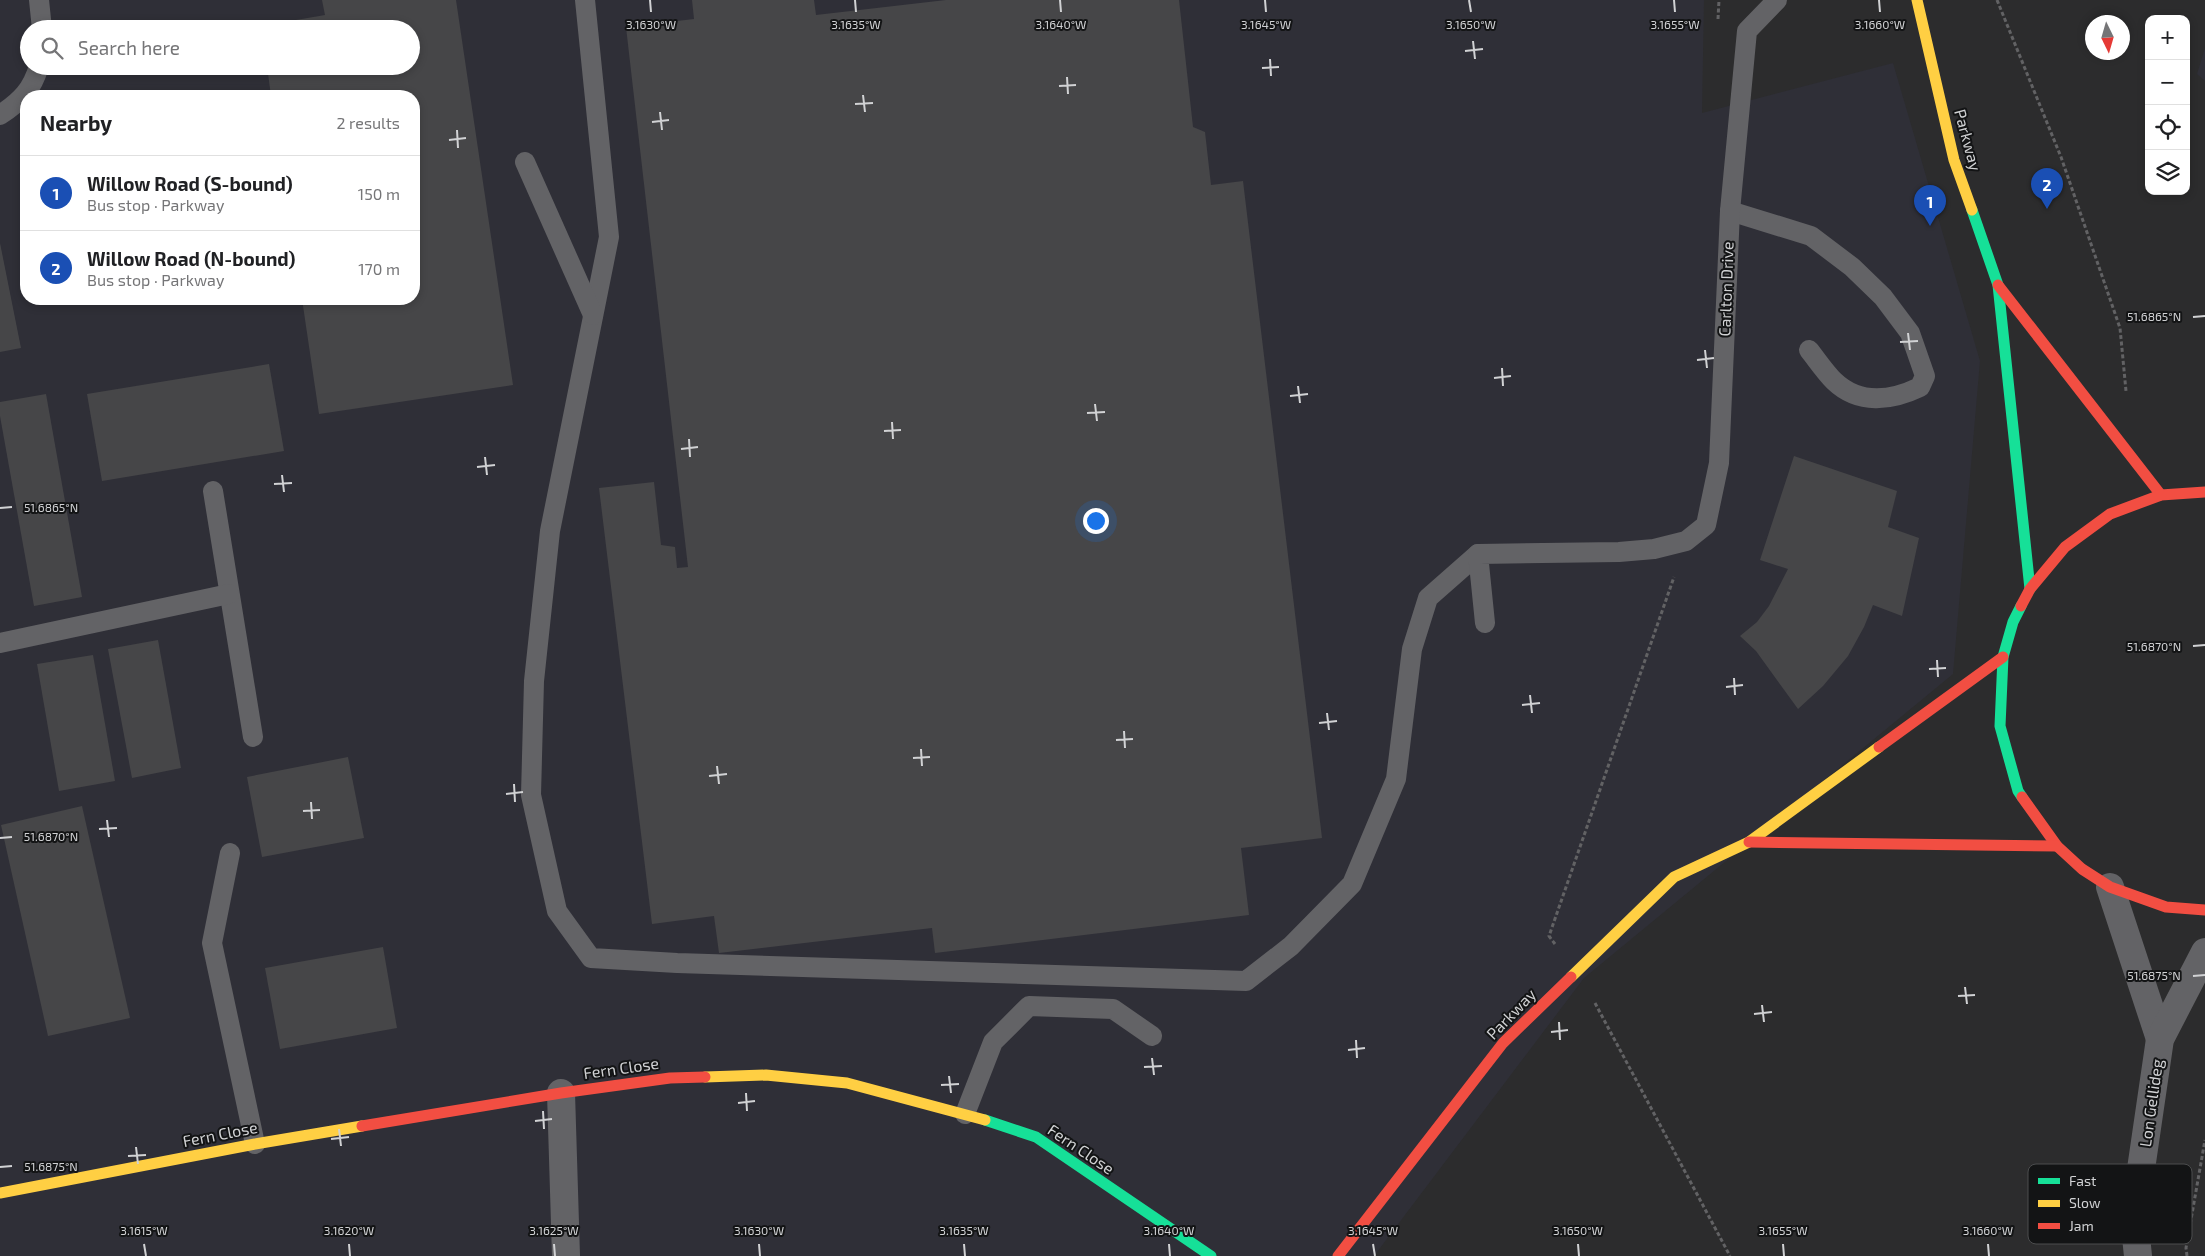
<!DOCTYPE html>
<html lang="en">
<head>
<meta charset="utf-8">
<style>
  body { margin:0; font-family:"Exo 2",sans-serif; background:#f2f2f2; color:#202124 }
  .controls { position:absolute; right:15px; top:15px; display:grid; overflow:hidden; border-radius:10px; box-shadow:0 2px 8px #0003 }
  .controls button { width:45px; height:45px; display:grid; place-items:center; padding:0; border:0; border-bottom:1px solid #e0e0e0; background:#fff; color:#202124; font:25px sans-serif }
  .compass { position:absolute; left:2085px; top:15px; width:45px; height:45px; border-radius:50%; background:#fff; box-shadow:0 2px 8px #0003; rotate:175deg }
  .you { position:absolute; left:1095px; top:520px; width:18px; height:18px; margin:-12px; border:4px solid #fff; border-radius:50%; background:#1a73e8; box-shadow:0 0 0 8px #1a73e833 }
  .badge { display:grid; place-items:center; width:32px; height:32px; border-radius:50%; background:#565759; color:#fff; font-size:16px; font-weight:700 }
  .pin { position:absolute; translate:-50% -41px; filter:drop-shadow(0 1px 2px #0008) }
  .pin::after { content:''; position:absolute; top:26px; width:18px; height:15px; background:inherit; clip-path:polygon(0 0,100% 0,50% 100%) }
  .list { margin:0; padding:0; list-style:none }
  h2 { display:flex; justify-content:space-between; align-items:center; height:65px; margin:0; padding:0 20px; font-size:21px }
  h2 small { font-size:16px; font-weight:400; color:#757577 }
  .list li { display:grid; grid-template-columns:32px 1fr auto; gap:15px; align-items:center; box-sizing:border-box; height:75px; padding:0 20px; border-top:1px solid #e0e0e0 }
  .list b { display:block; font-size:19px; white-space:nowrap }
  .list p { margin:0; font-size:16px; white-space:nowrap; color:#757577 }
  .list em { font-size:16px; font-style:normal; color:#757577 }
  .icon { flex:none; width:28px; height:28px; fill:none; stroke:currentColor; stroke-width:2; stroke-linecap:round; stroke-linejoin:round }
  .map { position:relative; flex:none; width:2205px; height:1256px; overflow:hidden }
  .search { position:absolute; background:#fff; box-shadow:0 2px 8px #0003; left:20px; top:20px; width:400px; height:55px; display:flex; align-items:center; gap:12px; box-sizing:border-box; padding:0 18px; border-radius:28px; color:#757577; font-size:19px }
  .panel { position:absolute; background:#fff; box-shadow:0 2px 8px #0003; left:20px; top:90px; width:400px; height:215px; border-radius:20px }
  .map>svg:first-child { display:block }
</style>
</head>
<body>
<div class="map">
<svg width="2205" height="1256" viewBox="0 0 2205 1256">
  <rect width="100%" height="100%" fill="#2c2c2d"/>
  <g fill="#2f2f37" fill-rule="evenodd">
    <path d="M0,0H1704L1702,113L1893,63L1980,361L1953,674L1584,978L1374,1256H0ZM29,29H411V66H29ZM26,96H414V299H26Z"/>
    <path d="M2205,48V81L2197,74Z"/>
  </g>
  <g fill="#464648">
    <path d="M322,0H456L513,385L319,414L302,299H414V96H271L267,66H411V29H261V26L325,15Z"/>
    <path d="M692,0H814L816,15L946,0H1179L1193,127L1205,132L1211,185L1243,181L1322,838L1241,848L1249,915L935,953L932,928L719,953L714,916L652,924L599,488L654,482L661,545L675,547L677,568L688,567L626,27L694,19Z"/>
    <path d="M0,243L21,348L0,352Z"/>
    <path d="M269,364L284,451L102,481L87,394Z"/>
    <path d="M46,394L82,597L34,606L0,416V402Z"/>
    <path d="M1794,456L1897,491L1888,527L1919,538L1902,616L1873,605L1864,627L1848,656L1823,686L1798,709L1756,651L1740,636L1757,622L1769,606L1788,569L1760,560Z"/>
    <path d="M158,640L181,768L132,778L108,649Z"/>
    <path d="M93,655L115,781L59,791L37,664Z"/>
    <path d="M348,757L364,838L262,857L247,777Z"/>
    <path d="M82,806L130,1018L48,1036L1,825Z"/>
    <path d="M383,947L397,1028L280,1049L265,968Z"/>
  </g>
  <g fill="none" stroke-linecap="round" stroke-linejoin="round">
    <g stroke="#626264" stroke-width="3" stroke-dasharray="4 2.5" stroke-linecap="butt">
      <path d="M1997,0L2061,157L2120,328L2126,391"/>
      <path d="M1718,19L1719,0"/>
      <path d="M1555,944L1549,936L1674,577"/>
      <path d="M1595,1003L1730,1256"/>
      <path d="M2187,1256L2186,1248L2205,1140"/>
    </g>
    <g stroke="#636366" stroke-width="20">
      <path d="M39,0L42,29"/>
      <path d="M585,0L609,237L550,531L534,681L531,795L557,911L591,958L677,963L1246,981L1291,946L1352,884L1396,779L1412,649L1428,598L1478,554"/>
      <path d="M0,115C21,101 32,90 39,66"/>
      <path d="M525,162L593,315"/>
      <path d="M1730,211L1811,236L1852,267L1883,297L1910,333L1925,376L1920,387C1891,401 1859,405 1834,381C1825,372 1817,360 1809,350"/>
      <path d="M213,491L253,737"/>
      <path d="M1485,623L1478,554L1619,552L1654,549L1686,541L1706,525L1719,463L1730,211L1747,31L1777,0"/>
      <path d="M0,643L229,594"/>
      <path d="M230,853L212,943L255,1144"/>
      <path d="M965,1114L993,1042L1029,1006L1113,1009L1152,1036"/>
    </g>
    <g stroke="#636366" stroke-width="28">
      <path d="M2110,887L2160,1039"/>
      <path d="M561,1093L566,1256"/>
      <path d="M2138,1256L2134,1217L2160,1039L2205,952"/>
    </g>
    <g stroke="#16e098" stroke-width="11">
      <path d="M1972,210L1998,285L2030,589"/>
      <path d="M2021,606L2013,622L2003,657L2000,726L2018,791L2022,797"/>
      <path d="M985,1120L1036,1137L1211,1256"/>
    </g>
    <g stroke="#ffcf43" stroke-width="11">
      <path d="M1917,0L1954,160L1972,210"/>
      <path d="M1571,977L1674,877L1749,842L1879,747"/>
      <path d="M705,1077L766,1075L847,1083L985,1120"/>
      <path d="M0,1193L255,1144L362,1126"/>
    </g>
    <g stroke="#f24e42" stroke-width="11">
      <path d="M1998,285L2161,495"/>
      <path d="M2021,606L2030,589L2065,547L2110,514L2161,495L2205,492"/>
      <path d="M1879,747L2003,657"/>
      <path d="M2022,797L2057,846L2082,869L2110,887L2166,907L2205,910"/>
      <path d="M1749,842L2057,846"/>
      <path d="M362,1126L561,1093L670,1078L705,1077"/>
      <path d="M1338,1256L1503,1043L1571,977"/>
    </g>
  </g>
  <path fill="none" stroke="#d1d2d4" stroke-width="2" d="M650,0L651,12M855,0L856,12M1060,0L1061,12M1265,0L1266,12M1469,0L1471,12M1674,0L1675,12M1879,0L1880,12M1473,41L1475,59M1465,51L1483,49M1270,59L1271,76M1262,68L1279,67M1067,77L1068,94M1059,86L1076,85M863,95L865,112M855,104L873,103M660,112L662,130M652,122L669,120M457,130L458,148M449,140L466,138M2193,317L2205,316M1908,333L1910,350M1900,342L1918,341M1705,350L1707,368M1697,360L1714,358M1502,368L1503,386M1494,378L1511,376M1298,386L1300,403M1290,396L1308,394M1095,404L1097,421M1087,413L1105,412M892,422L893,439M884,431L901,430M689,439L690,457M681,449L698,447M485,457L487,475M477,467L495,465M282,475L284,492M274,484L292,483M0,508L12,507M2193,646L2205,645M1937,660L1938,677M1929,669L1946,668M1734,678L1735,695M1726,687L1743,685M1530,695L1532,713M1522,705L1540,703M1327,713L1329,730M1319,723L1337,721M1124,731L1125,748M1116,740L1133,739M921,749L922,766M913,758L930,757M717,766L719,784M709,776L727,774M514,784L515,802M506,794L523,792M311,802L312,819M303,811L320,810M107,820L109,837M99,829L117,828M0,838L12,837M2193,976L2205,975M1965,987L1967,1004M1958,996L1975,995M1762,1005L1764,1022M1754,1014L1772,1012M1559,1022L1560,1040M1551,1032L1568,1030M1356,1040L1357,1058M1348,1050L1365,1048M1152,1058L1154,1075M1144,1067L1162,1066M949,1076L951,1093M941,1085L959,1084M746,1093L747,1111M738,1103L755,1101M543,1111L544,1129M535,1121L552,1119M339,1129L341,1146M331,1139L349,1137M136,1147L138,1164M128,1156L146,1155M0,1167L12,1166M144,1244L146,1256M349,1244L350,1256M554,1244L555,1256M759,1244L760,1256M964,1244L965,1256M1169,1244L1170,1256M1373,1244L1375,1256M1578,1244L1579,1256M1783,1244L1784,1256M1988,1244L1989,1256"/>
  <g text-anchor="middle" stroke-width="4" stroke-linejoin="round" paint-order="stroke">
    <g font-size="16" fill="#d1d2d4" stroke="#131415">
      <text transform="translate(1968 140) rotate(75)" y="6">Parkway</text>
      <text transform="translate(1726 289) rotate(-88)" y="6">Carlton Drive</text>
      <text transform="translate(1511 1014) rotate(-46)" y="6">Parkway</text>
      <text transform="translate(621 1068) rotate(-8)" y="6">Fern Close</text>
      <text transform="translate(2151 1103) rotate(-82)" y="6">Lon Gellideg</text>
      <text transform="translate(220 1134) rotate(-11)" y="6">Fern Close</text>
      <text transform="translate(1081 1149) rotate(34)" y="6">Fern Close</text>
    </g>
  </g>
  <rect x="2028" y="1164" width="164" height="80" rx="8" fill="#131415" stroke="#4c4d4e" stroke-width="1"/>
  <rect x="2038" y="1178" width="22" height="6" fill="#16e098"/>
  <rect x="2038" y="1200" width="22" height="7" fill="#ffcf43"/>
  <rect x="2038" y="1223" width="22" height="6" fill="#f24e42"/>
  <g font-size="14" fill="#d1d2d4">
    <text x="2069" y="1186">Fast</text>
    <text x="2069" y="1208">Slow</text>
    <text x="2069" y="1231">Jam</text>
  </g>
  <g font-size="12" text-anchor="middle" fill="#d1d2d4" stroke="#131415" stroke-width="4" stroke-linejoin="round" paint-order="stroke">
    <text x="651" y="29">3.1630°W</text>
    <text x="856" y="29">3.1635°W</text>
    <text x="1061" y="29">3.1640°W</text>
    <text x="1266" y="29">3.1645°W</text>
    <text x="1471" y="29">3.1650°W</text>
    <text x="1675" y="29">3.1655°W</text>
    <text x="1880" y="29">3.1660°W</text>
    <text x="2154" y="321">51.6865°N</text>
    <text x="51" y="512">51.6865°N</text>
    <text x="2154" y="651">51.6870°N</text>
    <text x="51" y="841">51.6870°N</text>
    <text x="2154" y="980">51.6875°N</text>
    <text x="51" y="1171">51.6875°N</text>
    <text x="144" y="1235">3.1615°W</text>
    <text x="349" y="1235">3.1620°W</text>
    <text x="554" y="1235">3.1625°W</text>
    <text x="759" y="1235">3.1630°W</text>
    <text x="964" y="1235">3.1635°W</text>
    <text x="1169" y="1235">3.1640°W</text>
    <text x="1373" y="1235">3.1645°W</text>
    <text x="1578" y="1235">3.1650°W</text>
    <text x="1783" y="1235">3.1655°W</text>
    <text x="1988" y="1235">3.1660°W</text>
  </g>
</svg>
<div class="controls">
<button>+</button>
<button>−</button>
<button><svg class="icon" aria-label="locate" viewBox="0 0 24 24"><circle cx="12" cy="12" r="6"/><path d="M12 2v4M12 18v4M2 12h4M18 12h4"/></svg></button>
<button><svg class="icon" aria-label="layers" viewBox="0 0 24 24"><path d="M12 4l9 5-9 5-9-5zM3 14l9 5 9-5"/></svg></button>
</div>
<svg class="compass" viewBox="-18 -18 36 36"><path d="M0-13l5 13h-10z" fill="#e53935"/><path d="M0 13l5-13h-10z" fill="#757577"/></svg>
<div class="you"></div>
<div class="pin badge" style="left:1930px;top:226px;background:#1a4fb4">1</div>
<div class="pin badge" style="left:2047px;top:209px;background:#1a4fb4">2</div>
<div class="search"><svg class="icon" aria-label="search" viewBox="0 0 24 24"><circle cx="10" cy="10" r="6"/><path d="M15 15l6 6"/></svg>Search here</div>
<section class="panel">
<h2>Nearby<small>2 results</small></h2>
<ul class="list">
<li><span class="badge" style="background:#1a4fb4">1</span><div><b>Willow Road (S-bound)</b><p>Bus stop · Parkway</p></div><em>150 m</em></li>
<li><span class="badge" style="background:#1a4fb4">2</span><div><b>Willow Road (N-bound)</b><p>Bus stop · Parkway</p></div><em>170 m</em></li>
</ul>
</section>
</div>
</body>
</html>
